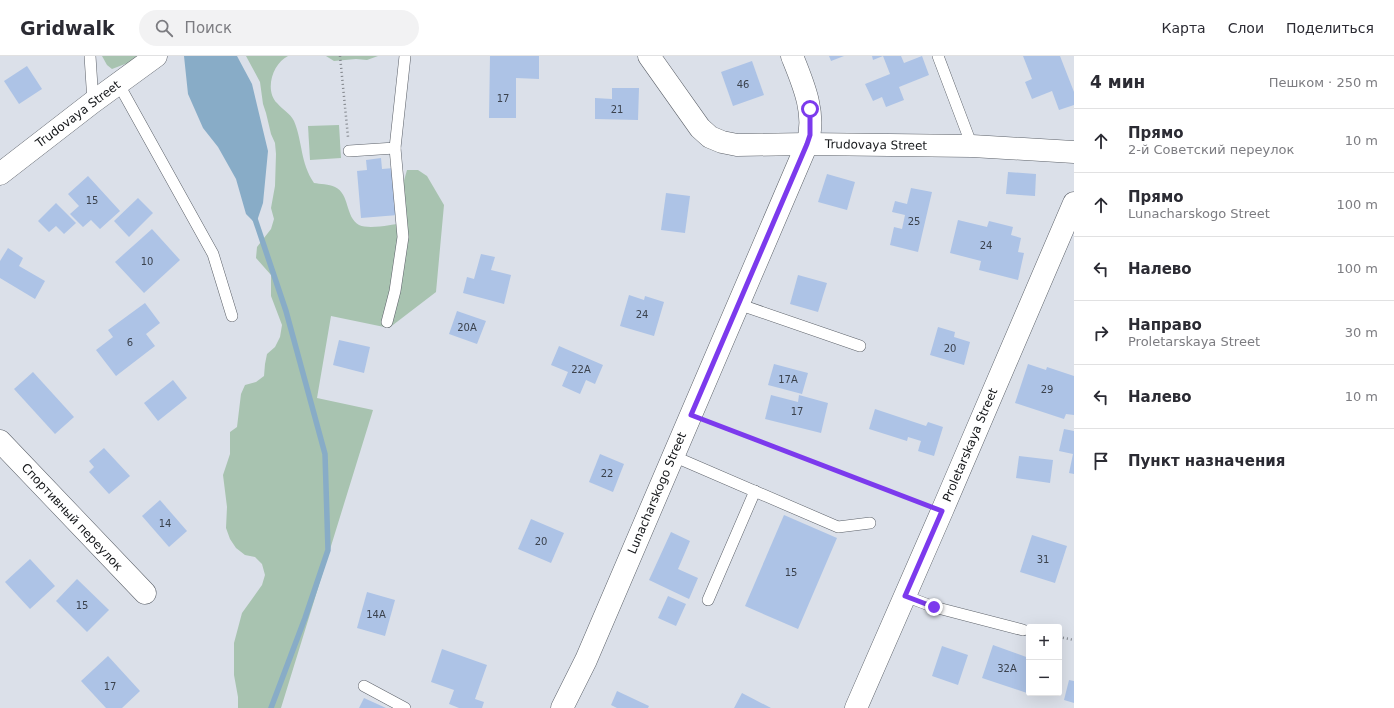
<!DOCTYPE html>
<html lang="ru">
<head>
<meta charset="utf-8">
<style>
  body { margin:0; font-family:"DejaVu Sans",sans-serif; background:#f2f2f3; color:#2b2b33 }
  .controls { position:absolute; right:12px; bottom:12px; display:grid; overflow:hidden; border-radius:4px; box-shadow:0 4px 16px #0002 }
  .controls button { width:36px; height:36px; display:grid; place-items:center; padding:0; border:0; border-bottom:1px solid #e1e1e2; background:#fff; color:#2b2b33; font:20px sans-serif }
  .stop { position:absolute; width:12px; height:12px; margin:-9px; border:3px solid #7c3aed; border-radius:50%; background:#fff }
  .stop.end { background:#7c3aed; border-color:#fff; box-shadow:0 1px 4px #0008 }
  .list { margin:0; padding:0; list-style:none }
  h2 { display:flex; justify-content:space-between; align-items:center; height:52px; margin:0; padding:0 16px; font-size:17px }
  h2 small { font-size:13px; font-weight:400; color:#7c7c81 }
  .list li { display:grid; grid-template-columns:26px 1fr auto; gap:12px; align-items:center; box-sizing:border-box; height:64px; padding:0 16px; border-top:1px solid #e1e1e2 }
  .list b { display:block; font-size:15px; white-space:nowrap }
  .list p { margin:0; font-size:13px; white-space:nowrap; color:#7c7c81 }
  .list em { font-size:13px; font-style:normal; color:#7c7c81 }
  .icon { flex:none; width:22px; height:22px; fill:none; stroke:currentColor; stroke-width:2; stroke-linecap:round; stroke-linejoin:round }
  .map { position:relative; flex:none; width:1074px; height:652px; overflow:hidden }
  header { display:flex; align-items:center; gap:24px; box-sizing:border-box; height:56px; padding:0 20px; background:#fff; border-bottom:1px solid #e1e1e2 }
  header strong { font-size:19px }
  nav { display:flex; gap:22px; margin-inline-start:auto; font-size:14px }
  .search { width:280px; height:36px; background:#f2f2f3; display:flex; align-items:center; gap:10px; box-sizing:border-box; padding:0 14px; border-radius:22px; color:#7c7c81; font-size:15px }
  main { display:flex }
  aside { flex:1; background:#fff }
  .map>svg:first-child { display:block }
</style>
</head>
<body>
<header>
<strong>Gridwalk</strong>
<div class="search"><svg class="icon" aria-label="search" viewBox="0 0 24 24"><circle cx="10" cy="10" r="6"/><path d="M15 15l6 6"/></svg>Поиск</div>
<nav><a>Карта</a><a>Слои</a><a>Поделиться</a></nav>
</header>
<main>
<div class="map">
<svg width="1074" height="652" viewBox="0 0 1074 652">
  <rect width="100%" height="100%" fill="#dbe0e9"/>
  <g fill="#a8c3b0">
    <path d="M102,0H138L133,5L112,13L107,9Z"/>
    <path d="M246,0H288C273,7 264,34 277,47C283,54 290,57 294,65C303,87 300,106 314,127C320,128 329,128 335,131C350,138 345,161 359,169C370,174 393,168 405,167L403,128L407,114H418L427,120L444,149L436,236L389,272L331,260L317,342L373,354L281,652H238V641L234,619V587L242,557L262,529L265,519L262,508L255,501L245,499L236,492L230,483L226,472L227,451L223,419L230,398V376L237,371L241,338L245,329L256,326L264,320L265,308L267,298L275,291L280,281L282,269L271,240V219L256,202L257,191L271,173L274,163L271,152L275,130L276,98L275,87L271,78L266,57L263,48L260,26Z"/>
    <path d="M326,0H378L367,4L356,3L334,5Z"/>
    <path d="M339,69L341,102L310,104L308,70Z"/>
  </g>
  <path fill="#88acc7" d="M184,0H237L252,28L268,95L263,147L256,168L246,158L236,123L218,91L203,72L188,38Z"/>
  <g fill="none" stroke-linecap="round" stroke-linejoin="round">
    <path stroke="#88acc7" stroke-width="5.5" d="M254,160L286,255L325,398L328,494L305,562L271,652"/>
  </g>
  <g fill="#adc3e6">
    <path d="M490,0H539V23L516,22V62H489Z"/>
    <path d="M829,0H844L831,5Z"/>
    <path d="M872,0H901L904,7L922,0L929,19L899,31L904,44L886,51L882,41L873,45L865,28L890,18L883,0L873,4Z"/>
    <path d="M1023,0H1060L1074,36V49L1059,54L1052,35L1032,43L1025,26L1032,23Z"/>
    <path d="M752,5L764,39L733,50L721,16Z"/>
    <path d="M27,10L42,33L19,48L4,25Z"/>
    <path d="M612,32H639L638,64L595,63V42L612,43Z"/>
    <path d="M381,102L382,113L394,112L398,159L361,162L357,115L367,114L366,104Z"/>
    <path d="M1008,116L1036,118L1035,140L1006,138Z"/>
    <path d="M827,118L855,126L847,154L818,146Z"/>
    <path d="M88,120L120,155L100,173L91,164L83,171L70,158L79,150L68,138Z"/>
    <path d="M911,132L932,136L918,196L890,189L894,171L902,173L905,159L892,156L895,145L907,148Z"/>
    <path d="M666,137L690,140L685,177L661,174Z"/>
    <path d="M138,142L153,157L129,181L114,165Z"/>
    <path d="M56,147L76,167L64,178L56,170L49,176L38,165Z"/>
    <path d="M958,164L987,171L989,165L1013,171L1011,179L1021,182L1018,196L1024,197L1018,224L979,214L981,205L950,197Z"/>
    <path d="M152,173L180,204L144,237L115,206Z"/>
    <path d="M8,192L23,202L19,210L45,225L35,243L0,222V205Z"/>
    <path d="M481,198L495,201L491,214L511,219L504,248L463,237L467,221L474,223Z"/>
    <path d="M798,219L827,227L818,256L790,248Z"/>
    <path d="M629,239L644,244L645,240L664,246L654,280L620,270Z"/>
    <path d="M145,247L160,267L146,278L155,290L116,320L96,294L113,281L108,274Z"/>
    <path d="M457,255L486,265L477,288L449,278Z"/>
    <path d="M938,271L955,276L954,281L970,286L964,309L930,299Z"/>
    <path d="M339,284L370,291L364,317L333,309Z"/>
    <path d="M559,290L603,309L595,328L586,324L580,338L562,330L568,316L551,309Z"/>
    <path d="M774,308L808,317L802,338L768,329Z"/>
    <path d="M1028,308L1046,314L1047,311L1074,320V359L1066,358L1064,363L1015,347Z"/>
    <path d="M33,316L74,361L55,378L14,333Z"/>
    <path d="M173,324L187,342L158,365L144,347Z"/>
    <path d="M771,339L798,346L799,339L828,347L821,377L765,363Z"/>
    <path d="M875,353L926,370L928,366L943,371L934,400L918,395L921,385L908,381L907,385L869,373Z"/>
    <path d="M1064,373L1074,375V418L1069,417L1073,398L1059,395Z"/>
    <path d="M104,392L130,420L109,438L89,416L94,411L89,405Z"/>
    <path d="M600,398L624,408L613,436L589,426Z"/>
    <path d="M1019,400L1053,404L1050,427L1016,422Z"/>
    <path d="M160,444L187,475L169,491L142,460Z"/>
    <path d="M784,459L837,482L798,573L745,550Z"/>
    <path d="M531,463L564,477L551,507L518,493Z"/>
    <path d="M671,476L690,485L678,513L698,522L689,543L649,524Z"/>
    <path d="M1032,479L1067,490L1055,527L1020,516Z"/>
    <path d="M30,503L55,530L30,553L5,526Z"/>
    <path d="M77,523L109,554L87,576L56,545Z"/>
    <path d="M367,536L395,544L385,580L357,572Z"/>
    <path d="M668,540L686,548L676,570L658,562Z"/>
    <path d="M993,589L1029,602V631L1027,637L982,622Z"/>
    <path d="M942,590L968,599L958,629L932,620Z"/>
    <path d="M442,593L487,609L475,643L484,646L482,652H459L449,648L454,634L431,626Z"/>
    <path d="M108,600L140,635L122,652H106L81,625Z"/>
    <path d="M1069,624L1074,625V647L1064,644Z"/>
    <path d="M617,635L649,650L648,652H617L611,649Z"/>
    <path d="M742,637L771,652H734Z"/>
    <path d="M364,642L386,652H359Z"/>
  </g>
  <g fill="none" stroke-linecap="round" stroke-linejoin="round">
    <g stroke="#5c6169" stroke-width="12">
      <g id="lane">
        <path d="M90,0L93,46"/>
        <path d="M938,0L972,90"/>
        <path d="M118,27L213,198L232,260"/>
        <path d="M349,95L395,92L405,0"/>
        <path d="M738,248L860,290"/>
        <path d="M387,266L395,235L403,181L395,92"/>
        <path d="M673,400L838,471L870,467"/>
        <path d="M905,540L934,551L1023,574"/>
        <path d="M708,544L755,435"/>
        <path d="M364,630L405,652"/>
      </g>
    </g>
    <g stroke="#5c6169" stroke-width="23">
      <g id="street">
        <path d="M649,0L700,72L710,81L722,86L737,89L807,88L972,90L1074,96"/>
        <path d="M0,118L93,46L156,0"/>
        <path d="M0,385L145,537"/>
        <path d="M562,652L586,604L807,88C817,59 803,27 792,0"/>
        <path d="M856,652L942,455L1074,147"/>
      </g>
    </g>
    <g stroke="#81858b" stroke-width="2.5" stroke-dasharray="1 3" stroke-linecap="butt">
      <path d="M340,0L348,81"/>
      <path d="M710,367L924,448"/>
      <path d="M1059,581L1074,584"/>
    </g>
    <use href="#lane" stroke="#fff" stroke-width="11"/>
    <use href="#street" stroke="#fff" stroke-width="22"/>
  </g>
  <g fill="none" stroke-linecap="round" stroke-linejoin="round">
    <path stroke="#7c3aed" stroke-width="5" d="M810,53V79L807,88L691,359L942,455L905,540L934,551"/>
  </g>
  <g text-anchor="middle" stroke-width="3.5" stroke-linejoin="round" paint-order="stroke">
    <g font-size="10" fill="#3b424d">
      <text x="743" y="32">46</text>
      <text x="503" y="46">17</text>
      <text x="617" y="57">21</text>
      <text x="92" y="148">15</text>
      <text x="914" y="169">25</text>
      <text x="986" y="193">24</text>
      <text x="147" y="209">10</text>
      <text x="642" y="262">24</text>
      <text x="467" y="275">20А</text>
      <text x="130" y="290">6</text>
      <text x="950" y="296">20</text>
      <text x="581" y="317">22А</text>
      <text x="788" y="327">17А</text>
      <text x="1047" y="337">29</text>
      <text x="797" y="359">17</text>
      <text x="607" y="421">22</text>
      <text x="165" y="471">14</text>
      <text x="541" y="489">20</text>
      <text x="1043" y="507">31</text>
      <text x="791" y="520">15</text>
      <text x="82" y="553">15</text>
      <text x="376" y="562">14А</text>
      <text x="1007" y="616">32А</text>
      <text x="110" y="634">17</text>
    </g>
    <g font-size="12" fill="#15171a" stroke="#fff">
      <text transform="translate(78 58) rotate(-37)" y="4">Trudovaya Street</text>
      <text transform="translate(876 89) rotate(1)" y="4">Trudovaya Street</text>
      <text transform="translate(970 389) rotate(-67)" y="4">Proletarskaya Street</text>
      <text transform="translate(657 437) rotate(-67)" y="4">Lunacharskogo Street</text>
      <text transform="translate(72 461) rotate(47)" y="4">Спортивный переулок</text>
    </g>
  </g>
</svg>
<div class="controls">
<button>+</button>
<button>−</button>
</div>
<div class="stop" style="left:810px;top:53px"></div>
<div class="stop end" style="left:934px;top:551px"></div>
</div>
<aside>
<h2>4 мин<small>Пешком · 250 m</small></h2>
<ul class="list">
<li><svg class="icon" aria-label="ahead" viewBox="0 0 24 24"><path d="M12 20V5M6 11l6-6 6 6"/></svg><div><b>Прямо</b><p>2-й Советский переулок</p></div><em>10 m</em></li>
<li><svg class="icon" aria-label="ahead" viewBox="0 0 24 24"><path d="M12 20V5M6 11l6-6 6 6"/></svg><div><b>Прямо</b><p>Lunacharskogo Street</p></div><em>100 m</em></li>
<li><svg class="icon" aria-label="left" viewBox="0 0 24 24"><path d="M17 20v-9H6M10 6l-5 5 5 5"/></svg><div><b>Налево</b></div><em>100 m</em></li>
<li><svg class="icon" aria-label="right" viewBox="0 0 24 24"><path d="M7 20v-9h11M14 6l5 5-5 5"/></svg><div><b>Направо</b><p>Proletarskaya Street</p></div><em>30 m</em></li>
<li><svg class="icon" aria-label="left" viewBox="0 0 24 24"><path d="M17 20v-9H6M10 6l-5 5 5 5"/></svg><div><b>Налево</b></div><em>10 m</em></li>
<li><svg class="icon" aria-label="arrive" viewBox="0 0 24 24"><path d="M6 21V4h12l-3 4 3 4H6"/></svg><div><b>Пункт назначения</b></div></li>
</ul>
</aside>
</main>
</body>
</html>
